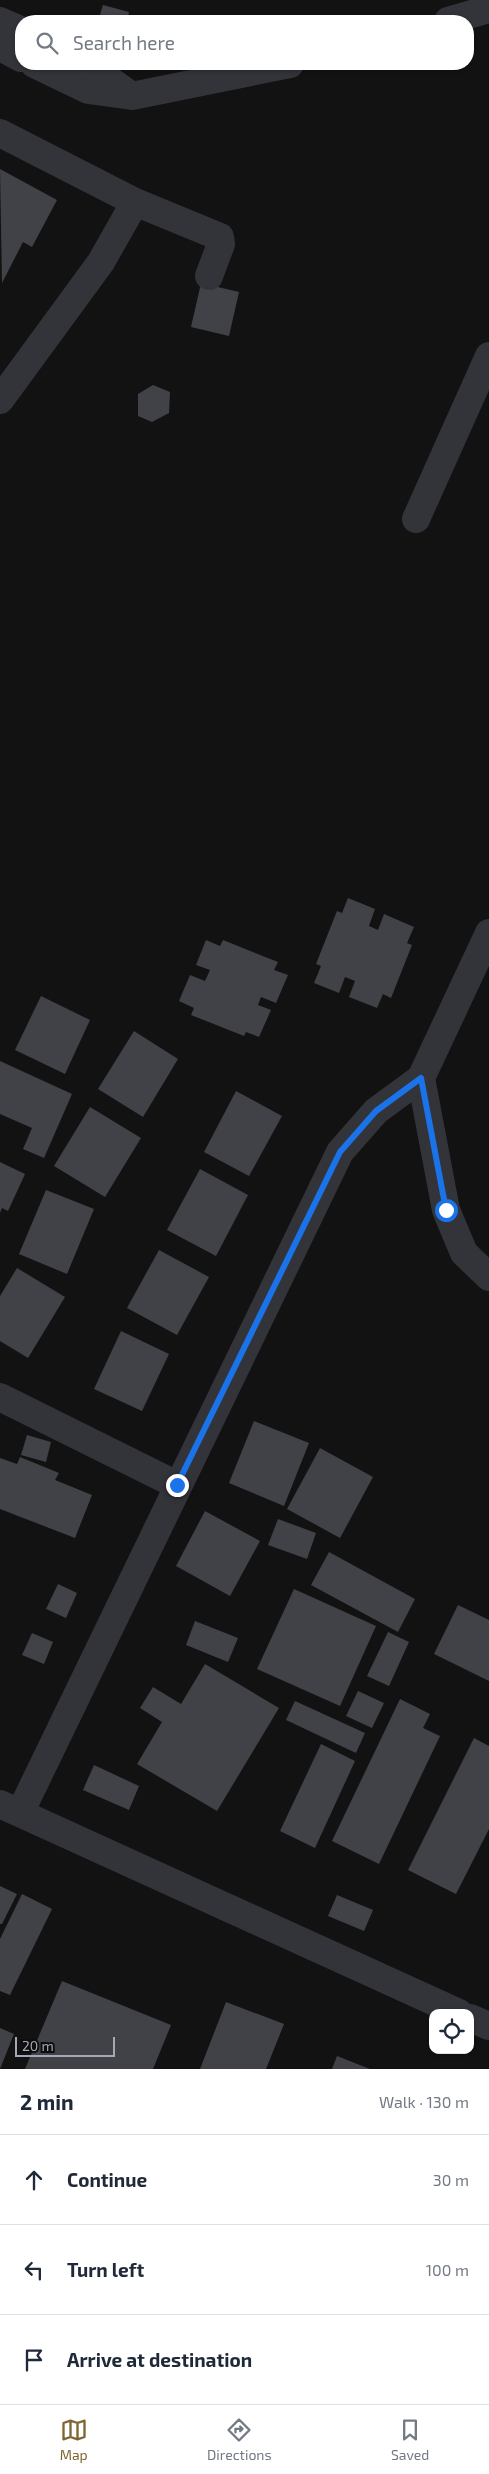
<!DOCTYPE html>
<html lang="en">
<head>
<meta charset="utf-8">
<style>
  body { margin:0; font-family:"Exo 2",sans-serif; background:#f2f2f3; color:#1f2937 }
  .controls { position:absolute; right:15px; bottom:15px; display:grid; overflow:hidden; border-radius:10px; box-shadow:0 1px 4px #0004 }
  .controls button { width:45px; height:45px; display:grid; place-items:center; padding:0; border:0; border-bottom:1px solid #e0e1e3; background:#fff; color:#1f2937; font:25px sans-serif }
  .scale { position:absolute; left:15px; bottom:12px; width:100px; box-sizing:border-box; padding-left:5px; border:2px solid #a3a8b4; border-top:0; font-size:14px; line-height:18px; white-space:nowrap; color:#a3a8b4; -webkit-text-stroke:4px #0d0d0e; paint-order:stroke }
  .stop { position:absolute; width:15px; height:15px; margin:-11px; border:4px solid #1a73e8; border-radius:50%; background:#fff }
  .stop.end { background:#1a73e8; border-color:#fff; box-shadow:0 1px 5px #0008 }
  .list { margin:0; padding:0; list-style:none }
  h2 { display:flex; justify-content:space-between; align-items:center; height:65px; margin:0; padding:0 20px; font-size:21px }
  h2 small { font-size:16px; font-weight:400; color:#747a83 }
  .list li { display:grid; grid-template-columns:32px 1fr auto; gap:15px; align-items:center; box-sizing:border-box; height:90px; padding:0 20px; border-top:1px solid #e0e1e3 }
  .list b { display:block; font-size:19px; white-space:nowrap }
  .list em { font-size:16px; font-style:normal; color:#747a83 }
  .icon { flex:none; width:28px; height:28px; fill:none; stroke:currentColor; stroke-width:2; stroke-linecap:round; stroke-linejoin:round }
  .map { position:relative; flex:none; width:489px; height:2069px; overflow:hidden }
  .search { position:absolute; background:#fff; box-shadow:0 1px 4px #0004; left:15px; right:15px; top:15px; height:55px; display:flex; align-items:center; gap:12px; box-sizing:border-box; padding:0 18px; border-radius:20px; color:#747a83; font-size:19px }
  .sheet { height:335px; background:#fff }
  nav { display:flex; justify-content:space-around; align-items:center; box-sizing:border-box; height:70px; border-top:1px solid #e0e1e3; background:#fff; font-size:14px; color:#747a83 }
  nav a { display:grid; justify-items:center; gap:2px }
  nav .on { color:#7f6530 }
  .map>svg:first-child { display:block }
</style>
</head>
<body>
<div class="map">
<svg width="489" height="2069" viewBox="0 0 489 2069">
  <rect width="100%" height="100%" fill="#121213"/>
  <g fill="#414247">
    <path d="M103,5L129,12L127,21H98Z"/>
    <path d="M0,169L57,200L32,247L23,242L2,283Z"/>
    <path d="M201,283L239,292L229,336L191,327Z"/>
    <path d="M153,385L170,392L169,413L152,422L138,416V394Z"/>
    <path d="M348,898L375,909L369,926L378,930L384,914L414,927L407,943L412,945L391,998L383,994L377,1008L349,997L355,981L345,977L339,993L314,983L321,966L316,964L337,911L342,913Z"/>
    <path d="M206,940L220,946L223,940L278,962L274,970L288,975L276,1003L261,997L258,1005L271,1010L259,1037L246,1032L244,1036L191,1015L194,1008L179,1001L190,975L205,981L210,970L196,965Z"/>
    <path d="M41,996L90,1020L65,1074L15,1050Z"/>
    <path d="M134,1031L178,1059L143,1117L98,1089Z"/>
    <path d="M0,1061L72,1094L44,1158L23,1149L32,1128L0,1114Z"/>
    <path d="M236,1091L282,1116L249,1176L204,1152Z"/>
    <path d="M90,1107L141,1138L105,1197L54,1166Z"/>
    <path d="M0,1162L25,1174L8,1211L2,1208L0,1213Z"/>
    <path d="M200,1169L248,1195L216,1256L167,1230Z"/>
    <path d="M46,1190L94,1209L67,1274L19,1254Z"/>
    <path d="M159,1250L209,1277L177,1335L127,1308Z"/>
    <path d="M17,1268L65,1297L28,1358L0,1341V1296Z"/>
    <path d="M121,1331L169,1354L142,1411L94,1389Z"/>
    <path d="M254,1421L309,1443L284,1506L229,1483Z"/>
    <path d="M27,1435L51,1442L46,1462L21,1455Z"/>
    <path d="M320,1448L373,1477L340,1538L287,1509Z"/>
    <path d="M20,1457L59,1473L55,1480L92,1495L75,1538L0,1509V1458L17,1464Z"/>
    <path d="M205,1511L260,1541L230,1596L176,1566Z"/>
    <path d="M278,1519L316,1533L307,1559L268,1545Z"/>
    <path d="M329,1552L415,1599L398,1632L311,1585Z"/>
    <path d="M58,1584L77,1593L66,1618L46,1609Z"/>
    <path d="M294,1589L376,1626L340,1706L257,1669Z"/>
    <path d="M458,1605L489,1620V1681L434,1654Z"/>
    <path d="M195,1621L238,1638L228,1662L186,1645Z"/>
    <path d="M388,1632L409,1642L389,1686L367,1676Z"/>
    <path d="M32,1633L53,1642L44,1664L22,1655Z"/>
    <path d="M205,1664L279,1708L217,1811L137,1764L162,1722L140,1708L153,1687L181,1704Z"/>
    <path d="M358,1691L384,1703L372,1728L346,1716Z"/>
    <path d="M400,1699L430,1714L423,1728L440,1736L379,1864L332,1841Z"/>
    <path d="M295,1701L365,1733L356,1753L286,1720Z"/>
    <path d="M474,1738L489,1746V1829L456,1894L408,1870Z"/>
    <path d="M321,1744L355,1761L315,1848L280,1831Z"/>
    <path d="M94,1765L139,1786L129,1810L83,1790Z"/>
    <path d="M0,1886L17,1894L2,1924H0Z"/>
    <path d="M22,1894L52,1909L10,1995L0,1991V1939Z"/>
    <path d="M337,1895L373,1910L364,1931L328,1916Z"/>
    <path d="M62,1981L171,2025L153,2069H25Z"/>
    <path d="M226,2002L284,2024L266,2069H200Z"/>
    <path d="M0,2028L14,2034L0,2069Z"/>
    <path d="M337,2056L370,2069H332Z"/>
  </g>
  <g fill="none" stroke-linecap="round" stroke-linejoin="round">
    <g stroke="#333439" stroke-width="28">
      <path d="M0,21L21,30"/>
      <path d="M448,21L489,9"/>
      <path d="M0,47L21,58"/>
      <path d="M34,64L88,90L132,96L290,64"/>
      <path d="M87,64L129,94"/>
      <path d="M0,133L135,202L220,237L221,244L209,276"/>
      <path d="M0,400L101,262L135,202"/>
      <path d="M416,519L489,356"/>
      <path d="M421,1078L446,1210L464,1253L489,1277"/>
      <path d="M0,1397L177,1485"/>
      <path d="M0,1804L459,2013"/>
      <path d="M20,1813L340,1152L376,1111L421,1078L489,933"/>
      <path d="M470,2018L489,2026"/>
    </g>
  </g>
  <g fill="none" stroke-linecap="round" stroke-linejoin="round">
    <path stroke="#1a73e8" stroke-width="6" d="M177,1485L340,1152L376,1111L421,1078L446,1210"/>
  </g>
</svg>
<div class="controls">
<button><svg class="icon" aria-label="locate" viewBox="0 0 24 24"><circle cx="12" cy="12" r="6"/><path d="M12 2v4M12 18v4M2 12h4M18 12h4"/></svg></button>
</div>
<div class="scale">20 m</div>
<div class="stop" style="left:446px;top:1210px"></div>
<div class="stop end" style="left:177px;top:1485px"></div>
<div class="search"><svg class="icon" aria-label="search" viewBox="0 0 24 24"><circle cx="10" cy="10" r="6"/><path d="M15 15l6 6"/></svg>Search here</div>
</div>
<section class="sheet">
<h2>2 min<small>Walk · 130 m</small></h2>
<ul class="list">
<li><svg class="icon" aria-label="ahead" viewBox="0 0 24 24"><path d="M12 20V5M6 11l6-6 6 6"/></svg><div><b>Continue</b></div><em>30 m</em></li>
<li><svg class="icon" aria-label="left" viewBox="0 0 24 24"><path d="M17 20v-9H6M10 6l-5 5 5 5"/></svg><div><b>Turn left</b></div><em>100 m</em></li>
<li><svg class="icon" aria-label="arrive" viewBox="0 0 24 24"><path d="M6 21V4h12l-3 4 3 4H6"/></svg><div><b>Arrive at destination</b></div></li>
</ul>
</section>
<nav>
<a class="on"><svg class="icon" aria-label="map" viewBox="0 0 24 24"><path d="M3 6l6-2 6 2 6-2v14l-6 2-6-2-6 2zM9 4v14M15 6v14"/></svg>Map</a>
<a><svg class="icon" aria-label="directions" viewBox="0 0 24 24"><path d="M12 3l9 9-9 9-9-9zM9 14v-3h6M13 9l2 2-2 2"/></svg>Directions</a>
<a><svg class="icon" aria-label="saved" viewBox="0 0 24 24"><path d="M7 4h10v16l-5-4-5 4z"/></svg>Saved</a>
</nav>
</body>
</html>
